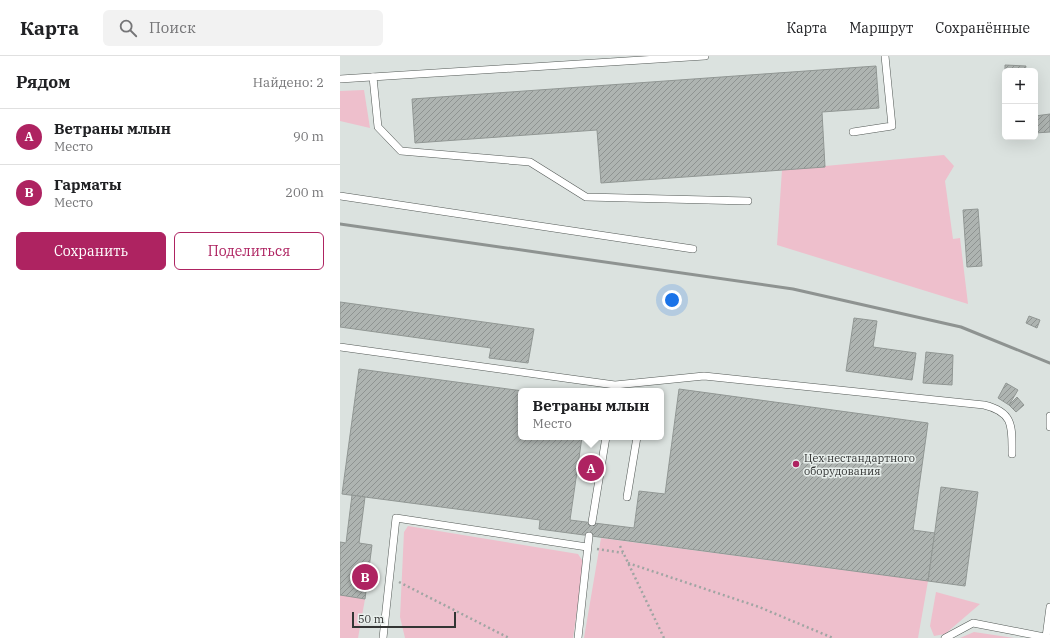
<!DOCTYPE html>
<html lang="ru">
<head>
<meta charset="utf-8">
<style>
  body { margin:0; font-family:"IBM Plex Serif",serif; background:#f2f2f2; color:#202124 }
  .controls { position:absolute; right:12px; top:12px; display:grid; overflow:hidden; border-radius:6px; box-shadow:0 4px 16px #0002 }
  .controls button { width:36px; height:36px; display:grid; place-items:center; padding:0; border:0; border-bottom:1px solid #e0e0e0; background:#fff; color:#202124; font:20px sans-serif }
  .scale { position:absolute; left:12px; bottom:10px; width:104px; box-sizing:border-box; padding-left:4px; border:2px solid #333534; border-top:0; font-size:11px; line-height:14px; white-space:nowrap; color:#333534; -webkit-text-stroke:3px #e8efec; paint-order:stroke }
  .you { position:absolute; left:332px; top:244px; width:14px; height:14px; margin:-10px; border:3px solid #fff; border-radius:50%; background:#1a73e8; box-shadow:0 0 0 6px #1a73e833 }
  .badge { display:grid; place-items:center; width:26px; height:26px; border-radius:50%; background:#ae2361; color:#fff; font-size:13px; font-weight:700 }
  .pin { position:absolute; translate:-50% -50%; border:2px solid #fff; box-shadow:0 1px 4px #0006 }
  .popup { position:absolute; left:178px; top:332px; width:146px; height:52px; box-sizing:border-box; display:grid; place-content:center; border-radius:6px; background:#fff; filter:drop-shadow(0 1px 3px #0005); font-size:13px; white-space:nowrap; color:#757577 }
  .popup b { font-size:15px; color:#202124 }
  .popup::after { content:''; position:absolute; left:50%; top:100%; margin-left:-8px; border:8px solid transparent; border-top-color:#fff }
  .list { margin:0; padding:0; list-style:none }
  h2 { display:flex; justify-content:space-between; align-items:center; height:52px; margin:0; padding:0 16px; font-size:17px }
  h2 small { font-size:13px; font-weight:400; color:#757577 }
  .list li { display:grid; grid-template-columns:26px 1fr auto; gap:12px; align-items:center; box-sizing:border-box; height:56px; padding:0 16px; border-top:1px solid #e0e0e0 }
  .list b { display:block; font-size:15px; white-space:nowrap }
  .list p { margin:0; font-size:13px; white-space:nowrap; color:#757577 }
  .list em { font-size:13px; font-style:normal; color:#757577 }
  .actions { display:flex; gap:8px; padding:12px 16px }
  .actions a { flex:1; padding:9px 0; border:1px solid #ae2361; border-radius:6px; text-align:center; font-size:14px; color:#ae2361 }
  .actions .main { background:#ae2361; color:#fff }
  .icon { flex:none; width:22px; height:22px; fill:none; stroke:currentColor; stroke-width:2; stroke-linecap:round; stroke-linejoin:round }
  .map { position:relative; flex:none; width:710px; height:582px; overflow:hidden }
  header { display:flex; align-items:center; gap:24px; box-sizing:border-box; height:56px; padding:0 20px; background:#fff; border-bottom:1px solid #e0e0e0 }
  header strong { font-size:19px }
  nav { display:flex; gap:22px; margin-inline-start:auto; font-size:14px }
  .search { width:280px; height:36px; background:#f2f2f2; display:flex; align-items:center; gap:10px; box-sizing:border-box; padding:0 14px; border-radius:6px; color:#757577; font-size:15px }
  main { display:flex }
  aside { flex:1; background:#fff }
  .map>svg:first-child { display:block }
</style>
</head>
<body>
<header>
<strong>Карта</strong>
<div class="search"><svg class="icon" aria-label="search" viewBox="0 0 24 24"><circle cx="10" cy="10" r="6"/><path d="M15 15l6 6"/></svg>Поиск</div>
<nav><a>Карта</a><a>Маршрут</a><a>Сохранённые</a></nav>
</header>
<main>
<aside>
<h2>Рядом<small>Найдено: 2</small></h2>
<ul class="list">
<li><span class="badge">A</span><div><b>Ветраны млын</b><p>Место</p></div><em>90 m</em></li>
<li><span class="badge">B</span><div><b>Гарматы</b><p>Место</p></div><em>200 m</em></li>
</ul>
<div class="actions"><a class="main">Сохранить</a><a>Поделиться</a></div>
</aside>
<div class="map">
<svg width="710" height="582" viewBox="0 0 710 582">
  <defs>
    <pattern id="building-hatch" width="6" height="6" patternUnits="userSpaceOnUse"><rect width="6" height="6" fill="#aeb4b1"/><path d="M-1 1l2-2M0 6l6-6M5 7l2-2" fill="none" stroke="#8e9391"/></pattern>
  </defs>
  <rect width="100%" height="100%" fill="#dbe2df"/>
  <g fill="#eebfcc">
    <path d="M24,34L30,72L0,65V35Z"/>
    <path d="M604,99L614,110L605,125L613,183L620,182L628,248L437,189L442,114Z"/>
    <path d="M68,470L238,498L244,507L233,582H65L60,561L64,476Z"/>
    <path d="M261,482L588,525L578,582H244Z"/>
    <path d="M596,536L640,548L605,578L594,580L590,570Z"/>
    <path d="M0,539L25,543L18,582H0Z"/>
    <path d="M634,576L674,582H620Z"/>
  </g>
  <g fill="url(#building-hatch)" stroke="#919794">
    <path d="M665,9L686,10L685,15H665V23Z"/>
    <path d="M536,10L539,52L482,56L485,111L261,127L257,74L75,87L72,43Z"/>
    <path d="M710,58V76L695,77V60Z"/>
    <path d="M638,153L642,210L627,211L623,154Z"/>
    <path d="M0,246L194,273L188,307L149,302L151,292L0,271Z"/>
    <path d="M689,260L700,264L697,272L686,267Z"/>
    <path d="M514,262L537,265L533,291L576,297L572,324L506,315Z"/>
    <path d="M586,296L613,299L612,329L583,327Z"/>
    <path d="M19,313L183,335H181V381H242L230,464L294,472L299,435L325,438L339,333L588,367L573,474L595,477L588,525L199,473L200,464L2,438Z"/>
    <path d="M666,327L678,334L669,349L658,342Z"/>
    <path d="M677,341L684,349L676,356L669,349Z"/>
    <path d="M601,431L638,436L625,530L588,525Z"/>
    <path d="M12,439L25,441L19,487L32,489L25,543L0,539V486L6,487Z"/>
  </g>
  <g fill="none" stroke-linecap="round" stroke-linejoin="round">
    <g stroke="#535956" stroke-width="8">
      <g id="service">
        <path d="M33,21L38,71L61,95L190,106L246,141L408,145"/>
        <path d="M0,23L365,0"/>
        <path d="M513,76L552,70L545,0"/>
        <path d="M0,140L353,193"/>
        <path d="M0,291L275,329L364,320L644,349C674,356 672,371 672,398"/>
        <path d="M710,360V371"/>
        <path d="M287,441L297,381"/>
        <path d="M252,466L266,381"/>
        <path d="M706,581L710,551"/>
        <path d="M43,582L56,462L247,491"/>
        <path d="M238,582L249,480"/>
        <path d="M605,582L633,567L710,582"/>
      </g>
    </g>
    <g stroke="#a0a5a3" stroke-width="2.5" stroke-dasharray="2 3" stroke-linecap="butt">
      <path d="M280,490L324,582"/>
      <path d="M257,493L283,497"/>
      <path d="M288,507L419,551L493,582"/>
      <path d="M59,526L169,582"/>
    </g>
    <use href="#service" stroke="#fff" stroke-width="7"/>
    <path stroke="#8e9391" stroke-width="3" d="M0,168L453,233L621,271L710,307"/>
  </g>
  <circle fill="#ae2361" stroke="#e8efec" stroke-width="1.5" cx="456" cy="408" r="4"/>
  <g text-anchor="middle" stroke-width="3" stroke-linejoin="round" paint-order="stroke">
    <g font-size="11" fill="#333534" stroke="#e8efec" text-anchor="start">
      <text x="464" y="406">Цех нестандартного<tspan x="464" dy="13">оборудования</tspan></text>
    </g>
  </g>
</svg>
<div class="controls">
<button>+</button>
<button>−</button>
</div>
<div class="scale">50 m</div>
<div class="you"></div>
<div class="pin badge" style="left:251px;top:412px">A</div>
<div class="popup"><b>Ветраны млын</b>Место</div>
<div class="pin badge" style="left:25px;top:521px">B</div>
</div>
</main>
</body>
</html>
